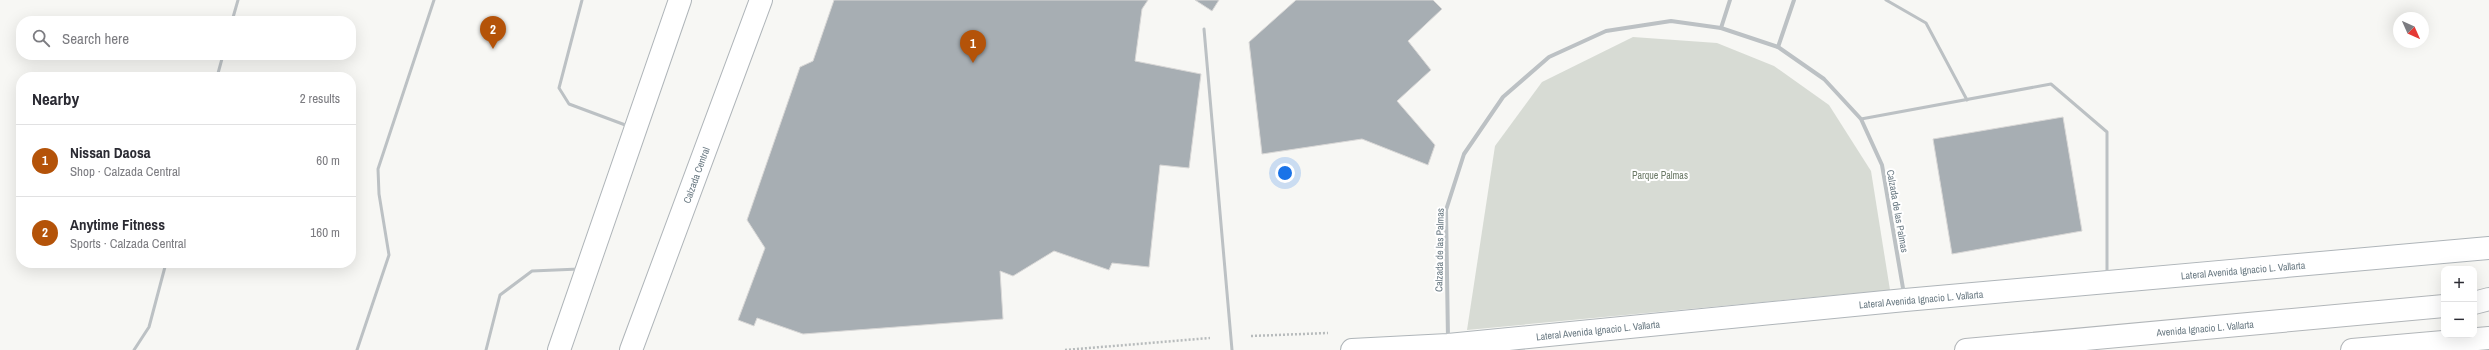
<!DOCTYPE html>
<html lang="en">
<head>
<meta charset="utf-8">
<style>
  body { margin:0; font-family:"Archivo Narrow",sans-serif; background:#f2f2f3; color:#2b2b33 }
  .controls { position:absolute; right:12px; bottom:12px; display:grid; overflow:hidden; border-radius:8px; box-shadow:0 4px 16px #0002 }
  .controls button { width:36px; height:36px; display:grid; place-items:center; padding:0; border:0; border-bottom:1px solid #e1e1e2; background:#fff; color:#2b2b33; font:20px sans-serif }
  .compass { position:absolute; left:2393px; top:12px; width:36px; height:36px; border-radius:50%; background:#fff; box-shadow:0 4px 16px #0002; rotate:135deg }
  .you { position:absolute; left:1285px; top:173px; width:14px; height:14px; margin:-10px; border:3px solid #fff; border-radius:50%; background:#1a73e8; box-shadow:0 0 0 6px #1a73e833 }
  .badge { display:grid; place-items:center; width:26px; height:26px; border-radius:50%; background:#b45309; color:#fff; font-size:13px; font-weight:700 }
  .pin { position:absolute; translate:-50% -33px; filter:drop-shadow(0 1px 2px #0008) }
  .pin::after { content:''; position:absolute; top:21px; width:14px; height:12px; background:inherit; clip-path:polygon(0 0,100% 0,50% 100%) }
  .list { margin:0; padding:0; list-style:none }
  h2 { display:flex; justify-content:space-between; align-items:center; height:52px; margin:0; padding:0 16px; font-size:17px }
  h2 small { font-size:13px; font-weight:400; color:#7c7c81 }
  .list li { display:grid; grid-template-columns:26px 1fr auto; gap:12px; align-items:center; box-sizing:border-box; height:72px; padding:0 16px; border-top:1px solid #e1e1e2 }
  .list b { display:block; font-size:15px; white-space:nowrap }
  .list p { margin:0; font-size:13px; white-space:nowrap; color:#7c7c81 }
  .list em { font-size:13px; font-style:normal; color:#7c7c81 }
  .icon { flex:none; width:22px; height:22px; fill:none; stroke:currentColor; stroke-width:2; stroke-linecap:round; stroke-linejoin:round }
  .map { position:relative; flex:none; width:2489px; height:350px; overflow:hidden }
  .search { position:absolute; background:#fff; box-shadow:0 4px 16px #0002; left:16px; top:16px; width:340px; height:44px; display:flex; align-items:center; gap:10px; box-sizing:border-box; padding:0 14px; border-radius:16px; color:#7c7c81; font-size:15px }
  .panel { position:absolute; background:#fff; box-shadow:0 4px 16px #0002; left:16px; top:72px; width:340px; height:196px; border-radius:16px }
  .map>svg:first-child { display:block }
</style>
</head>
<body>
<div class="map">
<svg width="2489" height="350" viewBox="0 0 2489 350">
  <rect width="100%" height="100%" fill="#f7f7f4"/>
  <path fill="#d7dbd4" d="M1633,37L1717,43L1774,66L1829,105L1871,171L1890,290L1467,330L1495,146L1542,82Z"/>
  <g fill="#a7aeb3" stroke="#d9d8d7">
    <path d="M834,0H1148L1142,9L1135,61L1201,74L1189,168L1160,165L1149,267L1112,263L1109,270L1054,251L1013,276L1000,271L1003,319L803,334L757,318L754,326L738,320L765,248L747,220L800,67L813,61Z"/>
    <path d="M1195,0H1219L1212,11Z"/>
    <path d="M1296,0H1433L1442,9L1408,41L1431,70L1397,101L1435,145L1428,165L1362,139L1262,154L1249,42Z"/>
    <path d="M2063,117L2082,231L1952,254L1933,139Z"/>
  </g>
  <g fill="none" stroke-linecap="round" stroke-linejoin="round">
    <g stroke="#afb5b9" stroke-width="24">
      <g id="secondary">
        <path d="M559,350L680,0"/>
        <path d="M631,350L761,0"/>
        <path d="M1352,350L1448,345L1905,300L2489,248"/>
      </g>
    </g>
    <g stroke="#b2b6b9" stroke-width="24">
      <g id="highway">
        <path d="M2474,303L2489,299"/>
        <path d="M1966,350L2444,306"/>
        <path d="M2352,350L2489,338"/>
      </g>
    </g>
    <g stroke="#b7bbbc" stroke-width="2.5" stroke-dasharray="2 2" stroke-linecap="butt">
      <path d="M1251,336L1328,333"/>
      <path d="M1065,350L1210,338"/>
    </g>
    <g stroke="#bcc1c4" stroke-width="3">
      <path d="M582,0L559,88L569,104L628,126"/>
      <path d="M1886,0L1926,23L1967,100"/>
      <path d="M232,21L238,0"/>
      <path d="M1204,29L1232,350"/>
      <path d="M217,77L223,55"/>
      <path d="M1861,119L2051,84L2107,132V274"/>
      <path d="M134,350L149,327L166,263"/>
      <path d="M357,350L389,255L379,194L378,169L434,0"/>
      <path d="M486,350L500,295L532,271L579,269"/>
    </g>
    <g stroke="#bcc1c4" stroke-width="4">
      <path d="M1721,28L1730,0"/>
      <path d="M1778,47L1794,0"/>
      <path d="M1448,339L1446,210L1464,154L1503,97L1549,57L1606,31L1671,21L1721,28L1778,47L1824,79L1861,119L1882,165L1904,294"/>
    </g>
    <use href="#secondary" stroke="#fff" stroke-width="22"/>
    <use href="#highway" stroke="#fff" stroke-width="22"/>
  </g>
  <g text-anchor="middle" stroke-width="4" stroke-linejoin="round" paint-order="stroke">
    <g font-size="10" fill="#697982" stroke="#fff">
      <text transform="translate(696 175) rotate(-70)" y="4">Calzada Central</text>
      <text transform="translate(1898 211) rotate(80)" y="4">Calzada de las Palmas</text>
      <text transform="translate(1439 250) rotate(-89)" y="4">Calzada de las Palmas</text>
      <text transform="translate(2243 270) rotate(-5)" y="4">Lateral Avenida Ignacio L. Vallarta</text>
      <text transform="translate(1921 299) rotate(-5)" y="4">Lateral Avenida Ignacio L. Vallarta</text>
      <text transform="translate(2205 328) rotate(-5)" y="4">Avenida Ignacio L. Vallarta</text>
      <text transform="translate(1598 330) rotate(-6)" y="4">Lateral Avenida Ignacio L. Vallarta</text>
    </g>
    <g font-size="10" fill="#6c7a67" stroke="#fff">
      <text x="1660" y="179">Parque Palmas</text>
    </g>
  </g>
</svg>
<div class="controls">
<button>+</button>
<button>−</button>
</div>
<svg class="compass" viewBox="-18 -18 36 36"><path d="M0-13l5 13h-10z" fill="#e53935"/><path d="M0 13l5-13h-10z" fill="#7c7c81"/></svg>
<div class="you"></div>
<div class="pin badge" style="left:973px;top:63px">1</div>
<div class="pin badge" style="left:493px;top:49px">2</div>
<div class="search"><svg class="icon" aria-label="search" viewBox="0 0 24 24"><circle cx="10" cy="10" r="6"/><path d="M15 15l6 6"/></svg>Search here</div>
<section class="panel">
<h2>Nearby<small>2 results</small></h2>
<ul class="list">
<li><span class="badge">1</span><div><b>Nissan Daosa</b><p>Shop · Calzada Central</p></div><em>60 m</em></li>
<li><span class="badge">2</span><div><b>Anytime Fitness</b><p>Sports · Calzada Central</p></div><em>160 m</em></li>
</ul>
</section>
</div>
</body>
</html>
